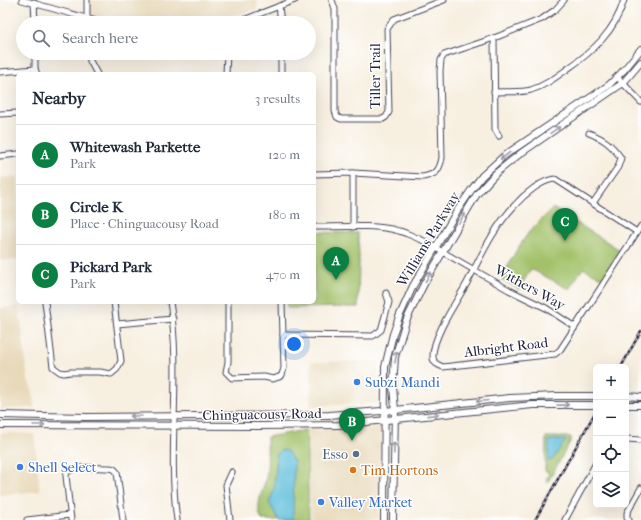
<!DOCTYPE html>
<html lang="en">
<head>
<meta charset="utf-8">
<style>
  body { margin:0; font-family:"IM FELL French Canon",serif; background:#f2f2f3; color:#1f2937 }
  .controls { position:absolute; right:12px; bottom:12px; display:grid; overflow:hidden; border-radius:6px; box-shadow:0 4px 16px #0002 }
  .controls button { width:36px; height:36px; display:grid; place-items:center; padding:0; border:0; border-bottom:1px solid #e0e1e3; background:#fff; color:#1f2937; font:20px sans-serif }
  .you { position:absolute; left:294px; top:344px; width:14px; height:14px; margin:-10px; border:3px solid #fff; border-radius:50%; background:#1a73e8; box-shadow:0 0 0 6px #1a73e833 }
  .badge { display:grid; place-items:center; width:26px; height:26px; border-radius:50%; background:#0b8043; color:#fff; font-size:13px; font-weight:700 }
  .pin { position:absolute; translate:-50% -33px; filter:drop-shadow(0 1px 2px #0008) }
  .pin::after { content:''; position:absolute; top:21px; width:14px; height:12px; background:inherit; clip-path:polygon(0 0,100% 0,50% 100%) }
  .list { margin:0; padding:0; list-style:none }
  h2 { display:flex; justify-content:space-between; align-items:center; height:52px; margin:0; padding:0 16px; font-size:17px }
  h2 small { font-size:13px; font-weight:400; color:#747a83 }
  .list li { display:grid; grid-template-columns:26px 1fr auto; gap:12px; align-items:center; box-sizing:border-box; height:60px; padding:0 16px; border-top:1px solid #e0e1e3 }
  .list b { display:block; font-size:15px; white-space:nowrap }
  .list p { margin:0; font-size:13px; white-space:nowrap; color:#747a83 }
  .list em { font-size:13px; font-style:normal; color:#747a83 }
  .icon { flex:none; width:22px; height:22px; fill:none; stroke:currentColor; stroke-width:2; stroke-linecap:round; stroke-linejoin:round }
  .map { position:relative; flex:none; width:641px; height:520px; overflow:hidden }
  .search { position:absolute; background:#fff; box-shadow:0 4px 16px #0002; left:16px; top:16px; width:300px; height:44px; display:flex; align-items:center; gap:10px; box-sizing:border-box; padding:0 14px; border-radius:22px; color:#747a83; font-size:15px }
  .panel { position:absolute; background:#fff; box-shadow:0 4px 16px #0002; left:16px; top:72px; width:300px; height:232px; border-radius:6px }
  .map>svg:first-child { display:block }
</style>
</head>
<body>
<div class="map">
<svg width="641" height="520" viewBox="0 0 641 520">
  <rect width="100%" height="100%" fill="#fff"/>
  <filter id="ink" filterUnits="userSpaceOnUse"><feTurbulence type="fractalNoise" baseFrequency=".025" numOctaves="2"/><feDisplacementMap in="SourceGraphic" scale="8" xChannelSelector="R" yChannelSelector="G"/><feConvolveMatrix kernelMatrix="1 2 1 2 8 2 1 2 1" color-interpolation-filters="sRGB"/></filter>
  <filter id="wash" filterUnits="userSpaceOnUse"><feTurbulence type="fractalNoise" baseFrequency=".012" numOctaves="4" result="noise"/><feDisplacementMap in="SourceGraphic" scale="16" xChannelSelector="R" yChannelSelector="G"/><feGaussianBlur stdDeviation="0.9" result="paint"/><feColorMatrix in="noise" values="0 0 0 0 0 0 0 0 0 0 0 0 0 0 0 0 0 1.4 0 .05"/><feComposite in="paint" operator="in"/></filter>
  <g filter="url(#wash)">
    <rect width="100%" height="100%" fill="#f7efe0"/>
    <g fill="#e8d9ba">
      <path d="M88,0H257V9L236,15L218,17L127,19H87Z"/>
      <path d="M18,177V260H0V178Z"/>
      <path d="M19,306L28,380L33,392L34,408L0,409V308Z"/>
      <path d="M379,361L377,380L378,403L311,406V362Z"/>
      <path d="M381,428L379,520H311L306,430Z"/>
      <path d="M0,433L34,434L40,491L0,495Z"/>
    </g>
    <g fill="#a2c169" stroke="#627252">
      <path d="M553,208L620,250L602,278L583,268L569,289L531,269L519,289L501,279L516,251L529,232Z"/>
      <path d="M314,232L358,233L359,257L358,307L287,308V302H314Z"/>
      <path d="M306,430L309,520H262C253,503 266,488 267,471C268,460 267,448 267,437Z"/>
      <path d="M546,437H571V440L548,482L546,479L549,475L548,472L545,471V467Z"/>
    </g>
    <g fill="#5abcd9" stroke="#3e6f8a">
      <path d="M549,440H566L553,459L548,462Z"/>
      <path d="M282,450L287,451L294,462L293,520H279L269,503L274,490L277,454Z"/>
    </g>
  </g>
  <g filter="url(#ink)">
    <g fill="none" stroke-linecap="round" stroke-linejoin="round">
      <g stroke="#424154" stroke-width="7">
        <g id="minor">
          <path d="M22,0L100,22L110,23"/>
          <path d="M87,0V23"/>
          <path d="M332,0L335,9V111L337,117L341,119H383L386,117L389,112L387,29L394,19L444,0"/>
          <path d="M34,2L35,23"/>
          <path d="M279,6L281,23"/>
          <path d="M190,23L227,22L246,19L295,0"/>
          <path d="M494,38L495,129L499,136"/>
          <path d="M35,53V69L37,74"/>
          <path d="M88,53L90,61L97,74"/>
          <path d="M0,72L35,69"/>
          <path d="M226,74L227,53"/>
          <path d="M281,74V53"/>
          <path d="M617,77L641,102"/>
          <path d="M494,92C505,91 520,93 531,90C544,86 555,78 566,70C592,52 615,32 624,0"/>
          <path d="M0,114L18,113"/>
          <path d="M589,133C604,139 611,144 621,158L618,167L593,203"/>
          <path d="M0,156L18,154"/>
          <path d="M314,174L353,173L423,177C436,174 439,172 442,158L440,71L441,60L444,55L494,38L542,19L555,10L564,0"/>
          <path d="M314,227C339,227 375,224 399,231C407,233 414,237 422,240L509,290L546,308L575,327"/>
          <path d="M353,227V173"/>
          <path d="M637,232L555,179C541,180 524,195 515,205C494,227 481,256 467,283C457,301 432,337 433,357C433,363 438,365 443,367L555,354L560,350L641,226"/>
          <path d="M45,302L53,367L60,372L64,373L70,372H100L111,374L117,369L121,361L114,302"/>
          <path d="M170,302C182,374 167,448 177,520"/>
          <path d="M228,302V362L226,372L232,378L264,377L273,379L279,377L282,375L284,368L282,302"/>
          <path d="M117,324L173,319"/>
          <path d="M283,335L373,336L381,330L389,302L386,293"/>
          <path d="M626,439L641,440"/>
          <path d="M27,520L70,515"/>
          <path d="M71,520L66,476L67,472C80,465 96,468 110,468L114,469L117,472L123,520"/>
          <path d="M230,520L226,485L232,472"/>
          <path d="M565,520L596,463"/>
          <path d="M629,520L627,518V513L641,488"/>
        </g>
      </g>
      <g stroke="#424154" stroke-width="8">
        <g id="major">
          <path d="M626,396L641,397"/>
          <path d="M626,405H641"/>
          <path d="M0,415L86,417L329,415L395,410L510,398L557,396H596"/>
          <path d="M0,425L263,426L338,425L533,405H596"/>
          <path d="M384,520L385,367L393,334L399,317L413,286L457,211L472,189L482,176L505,155L609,85L624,70L641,49"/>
          <path d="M393,520L395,410L393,387L395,357L406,321L424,284L468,209L477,194L496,173L521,153L623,83L641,62"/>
        </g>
      </g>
      <use href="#minor" stroke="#fff" stroke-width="5"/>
      <use href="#major" stroke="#fff" stroke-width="6"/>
      <g stroke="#22223b" stroke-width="2.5">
        <g id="rail">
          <path d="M621,367L641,331"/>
          <path d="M535,520L596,411"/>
        </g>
      </g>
      <use href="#rail" stroke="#fff" stroke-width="1" stroke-dasharray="3" stroke-linecap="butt"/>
    </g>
    <defs><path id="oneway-shaft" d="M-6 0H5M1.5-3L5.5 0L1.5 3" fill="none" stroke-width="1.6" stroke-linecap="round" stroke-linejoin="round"/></defs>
    <g stroke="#9c9ca7">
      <use href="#oneway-shaft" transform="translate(555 130) rotate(-34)"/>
      <use href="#oneway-shaft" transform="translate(505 156) rotate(143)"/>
      <use href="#oneway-shaft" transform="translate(462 218) rotate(-59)"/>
      <use href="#oneway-shaft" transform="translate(428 277) rotate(-61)"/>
      <use href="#oneway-shaft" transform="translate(396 357) rotate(-79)"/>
      <use href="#oneway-shaft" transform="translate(482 401) rotate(175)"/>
      <use href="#oneway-shaft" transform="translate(563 405) rotate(-1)"/>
      <use href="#oneway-shaft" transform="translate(433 415) rotate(-6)"/>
      <use href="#oneway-shaft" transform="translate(136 416) rotate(180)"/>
      <use href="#oneway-shaft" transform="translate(39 425)"/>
      <use href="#oneway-shaft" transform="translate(394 448) rotate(-89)"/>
    </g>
  </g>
  <g fill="#3f7fe0" stroke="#fff" stroke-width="1.5">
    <circle cx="357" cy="382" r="4"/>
    <circle cx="20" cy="467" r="4"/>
    <circle cx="321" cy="502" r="4"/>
  </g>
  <circle fill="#5c6f8a" stroke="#fff" stroke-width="1.5" cx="356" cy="454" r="4"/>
  <circle fill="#e8710a" stroke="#fff" stroke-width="1.5" cx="353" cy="470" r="4"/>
  <g text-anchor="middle" stroke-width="3" stroke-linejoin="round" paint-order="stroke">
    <g font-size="14" fill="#22223b" stroke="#fff">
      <text transform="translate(375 76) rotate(-90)" y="5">Tiller Trail</text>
      <text transform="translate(428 239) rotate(-59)" y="5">Williams Parkway</text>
      <text transform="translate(530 287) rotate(29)" y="5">Withers Way</text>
      <text transform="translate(506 347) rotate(-7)" y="5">Albright Road</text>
      <text transform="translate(262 414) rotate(-1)" y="5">Chinguacousy Road</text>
    </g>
    <g font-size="14" fill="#366cbe" stroke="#fff" text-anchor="start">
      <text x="365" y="387">Subzi Mandi</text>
      <text x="28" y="472">Shell Select</text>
      <text x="329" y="507">Valley Market</text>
    </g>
    <g font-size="14" fill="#4e5e75" stroke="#fff" text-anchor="end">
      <text x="348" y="459">Esso</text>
    </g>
    <g font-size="14" fill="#c56008" stroke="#fff" text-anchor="start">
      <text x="361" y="475">Tim Hortons</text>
    </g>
  </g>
</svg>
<div class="controls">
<button>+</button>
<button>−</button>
<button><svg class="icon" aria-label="locate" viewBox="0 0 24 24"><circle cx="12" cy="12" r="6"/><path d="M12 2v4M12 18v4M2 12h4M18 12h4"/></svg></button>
<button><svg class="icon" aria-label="layers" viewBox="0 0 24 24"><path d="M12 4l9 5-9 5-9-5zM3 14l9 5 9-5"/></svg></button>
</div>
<div class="you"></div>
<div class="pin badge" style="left:336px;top:280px">A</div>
<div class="pin badge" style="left:352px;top:441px">B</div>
<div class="pin badge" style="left:565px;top:241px">C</div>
<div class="search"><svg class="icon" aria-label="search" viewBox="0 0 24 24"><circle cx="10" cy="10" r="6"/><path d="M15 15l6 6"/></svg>Search here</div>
<section class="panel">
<h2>Nearby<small>3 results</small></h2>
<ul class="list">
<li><span class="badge">A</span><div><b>Whitewash Parkette</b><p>Park</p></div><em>120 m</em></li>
<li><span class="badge">B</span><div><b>Circle K</b><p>Place · Chinguacousy Road</p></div><em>180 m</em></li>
<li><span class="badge">C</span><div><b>Pickard Park</b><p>Park</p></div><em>470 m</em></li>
</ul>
</section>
</div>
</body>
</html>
